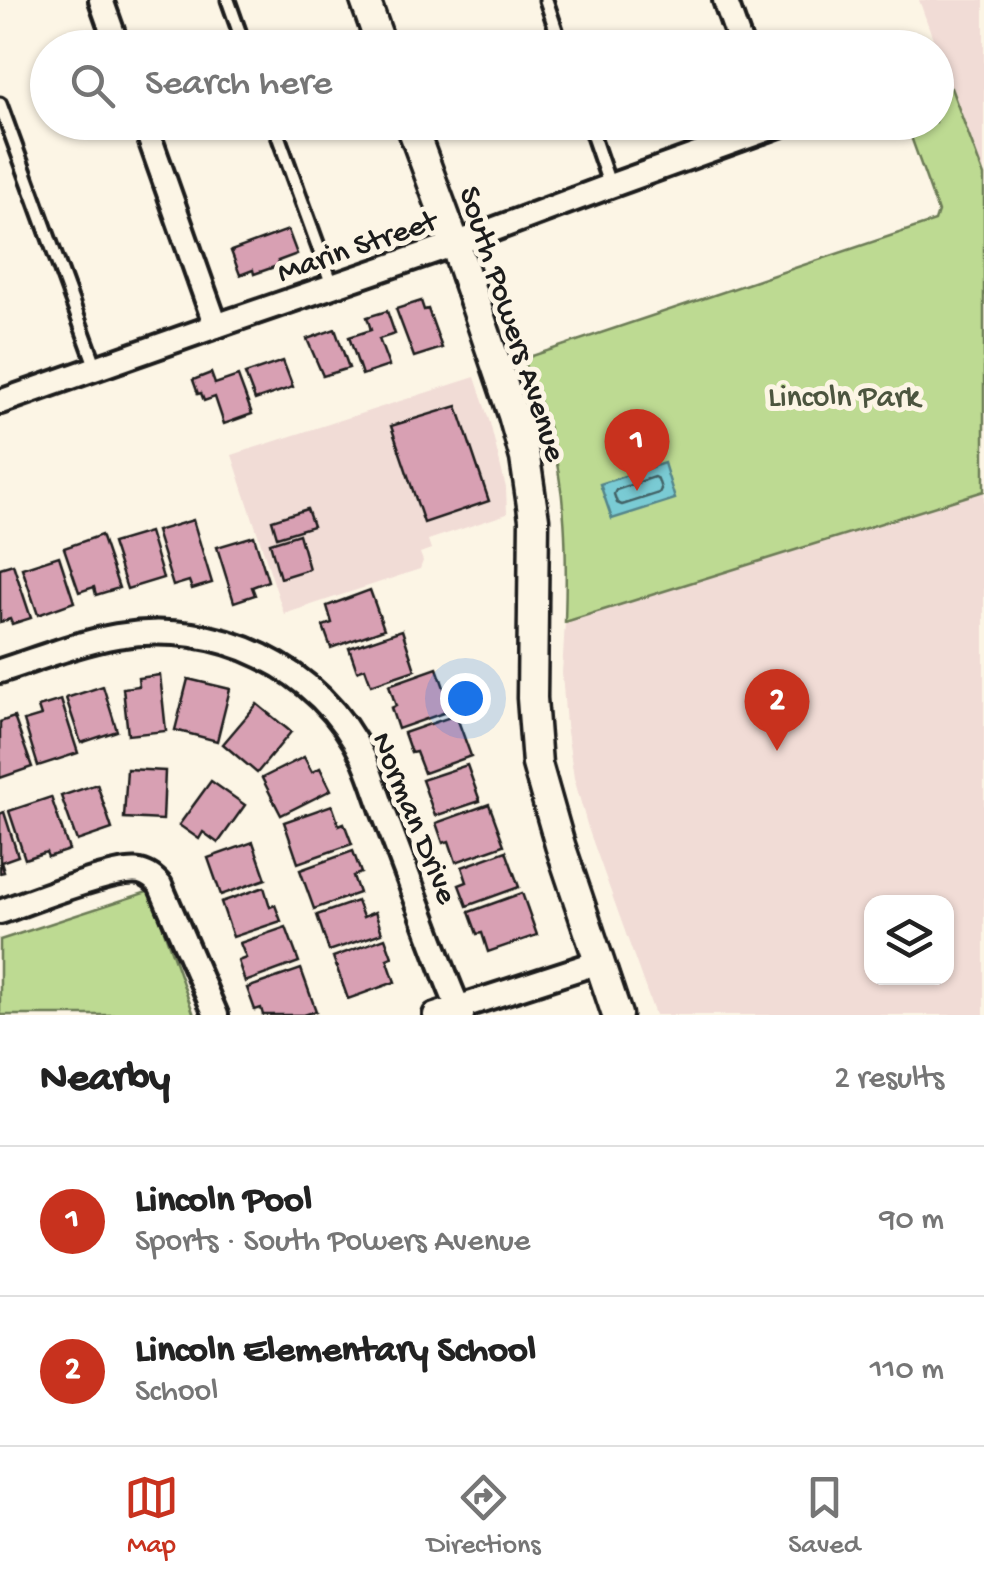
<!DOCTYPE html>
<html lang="en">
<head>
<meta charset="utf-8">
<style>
  body { margin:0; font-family:"Gochi Hand",sans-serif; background:#f6f6f6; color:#222 }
  .controls { position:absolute; right:30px; bottom:30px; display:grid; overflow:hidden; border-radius:20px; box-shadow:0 2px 8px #0004 }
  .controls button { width:90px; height:90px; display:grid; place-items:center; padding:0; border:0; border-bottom:2px solid #e0e0e0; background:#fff; color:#222; font:50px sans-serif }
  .you { position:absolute; left:465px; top:698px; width:35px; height:35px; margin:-25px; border:8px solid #fff; border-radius:50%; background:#1a73e8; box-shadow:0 0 0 15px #1a73e833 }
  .badge { display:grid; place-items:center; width:65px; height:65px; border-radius:50%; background:#c8321e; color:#fff; font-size:32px; font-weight:700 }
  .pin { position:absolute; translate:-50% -82px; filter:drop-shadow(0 2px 5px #0008) }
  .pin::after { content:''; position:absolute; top:52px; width:35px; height:30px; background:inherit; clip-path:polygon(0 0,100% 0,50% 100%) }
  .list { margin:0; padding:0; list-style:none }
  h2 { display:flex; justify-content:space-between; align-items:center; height:130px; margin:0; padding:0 40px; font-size:42px }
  h2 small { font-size:32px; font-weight:400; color:#767676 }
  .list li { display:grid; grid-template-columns:65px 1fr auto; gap:30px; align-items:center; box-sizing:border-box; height:150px; padding:0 40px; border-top:2px solid #e0e0e0 }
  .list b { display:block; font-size:38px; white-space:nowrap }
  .list p { margin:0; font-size:32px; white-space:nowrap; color:#767676 }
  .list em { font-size:32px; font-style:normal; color:#767676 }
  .icon { flex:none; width:55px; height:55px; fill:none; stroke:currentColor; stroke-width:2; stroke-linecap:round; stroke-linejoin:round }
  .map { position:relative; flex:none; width:984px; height:1015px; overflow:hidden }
  .search { position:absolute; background:#fff; box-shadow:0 2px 8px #0004; left:30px; right:30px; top:30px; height:110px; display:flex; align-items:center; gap:25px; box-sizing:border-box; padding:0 35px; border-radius:55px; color:#767676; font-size:38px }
  .sheet { height:430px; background:#fff }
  nav { display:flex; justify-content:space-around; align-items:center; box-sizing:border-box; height:140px; border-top:2px solid #e0e0e0; background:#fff; font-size:28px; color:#767676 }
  nav a { display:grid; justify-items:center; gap:5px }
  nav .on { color:#c8321e }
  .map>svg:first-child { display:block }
</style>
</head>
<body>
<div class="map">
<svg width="984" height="1015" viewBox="0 0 984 1015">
  <rect width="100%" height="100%" fill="#fcf5e5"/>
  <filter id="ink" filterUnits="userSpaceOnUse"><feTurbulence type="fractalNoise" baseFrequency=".01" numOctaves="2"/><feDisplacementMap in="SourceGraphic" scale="20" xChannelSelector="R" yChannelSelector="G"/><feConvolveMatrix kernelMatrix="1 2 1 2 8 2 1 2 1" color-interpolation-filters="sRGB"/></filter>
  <g filter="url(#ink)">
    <g fill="#f1dcd6" fill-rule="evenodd">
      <path d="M919,0H984V176L951,88Z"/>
      <path d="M475,377L490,423L506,488L507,514L428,540L431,549L420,553L423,561L420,569L284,614L232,455Z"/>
      <path d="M984,491V1015H655L588,828L574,778L566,725L562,673L565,622ZM946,902V978H872V902Z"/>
    </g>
    <g fill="#bdda92" stroke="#6c7b57" stroke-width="2.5">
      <path d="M951,88L984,176V491L565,622C567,556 567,490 548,426C541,404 531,382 523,359L935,221L938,212L936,206L906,123L936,122L937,93Z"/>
      <path d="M150,891L194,1015H0V940Z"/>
    </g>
    <path fill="#7acbd4" stroke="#54858a" stroke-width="2.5" d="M664,463L675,499L612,519L600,484Z"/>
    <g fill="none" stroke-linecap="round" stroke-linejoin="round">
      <path stroke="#426266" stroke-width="2.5" d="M654,477L658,479L661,489L659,493L622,505L617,503L614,494L616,490Z"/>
    </g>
    <g fill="#d8a0b3" stroke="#1c1c1c" stroke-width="2.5">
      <path d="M288,230L297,254L278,261L280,265L254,274L253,270L240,275L231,251Z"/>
      <path d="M421,301L424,310L428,309L442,348L414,357L396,309Z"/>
      <path d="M387,311L395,334L379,339L389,366L362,375L349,337L371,330L367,317Z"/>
      <path d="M335,329L349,368L323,376L307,339Z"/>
      <path d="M283,361L293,387L255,400L245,374Z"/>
      <path d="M211,373L215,384L238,376L252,414L224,424L215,397L204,401L201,393L198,394L193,380Z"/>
      <path d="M457,406L489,501L424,523L391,426Z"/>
      <path d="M307,509L313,526L277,537L272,520Z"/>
      <path d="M193,520L212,583L192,589L189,581L173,586L156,531Z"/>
      <path d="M149,532L163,578L127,589L112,543Z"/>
      <path d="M299,534L309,569L280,578L270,543Z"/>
      <path d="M101,535L119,588L96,595L94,587L79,592L64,548Z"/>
      <path d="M254,536L268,581L252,587L255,595L234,602L217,547Z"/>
      <path d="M59,556L74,602L38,615L22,568Z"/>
      <path d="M13,564L31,618L12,624L10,619L0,622V568Z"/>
      <path d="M370,590L384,629L331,648L323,626L332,623L327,606Z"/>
      <path d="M402,630L415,670L371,685L365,668L357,671L349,648Z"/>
      <path d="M437,668L452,710L398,729L391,708L396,706L389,685Z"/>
      <path d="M160,675L166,731L128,735L123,688L139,686L138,678Z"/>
      <path d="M188,679L230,689L217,741L175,730Z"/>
      <path d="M103,686L117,731L81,743L66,698Z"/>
      <path d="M61,700L78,753L38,766L24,721L41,716L38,707Z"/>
      <path d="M257,704L291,732L257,773L223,744Z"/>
      <path d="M456,715L471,756L424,773L416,752L411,753L404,733Z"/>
      <path d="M14,717L32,767L0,778V722Z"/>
      <path d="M304,757L312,772L320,768L331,790L281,815L262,778Z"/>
      <path d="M467,765L480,801L435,816L422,780Z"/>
      <path d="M127,769L165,771L163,820L124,818Z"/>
      <path d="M211,781L245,805L218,843L203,832L199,839L179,825Z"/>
      <path d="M97,784L112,829L77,841L61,796Z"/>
      <path d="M51,797L69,850L48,857L46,852L25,859L9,811Z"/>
      <path d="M489,804L504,845L456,862L449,841L443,843L436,823Z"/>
      <path d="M332,805L339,825L344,823L352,844L298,863L284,822Z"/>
      <path d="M4,812L18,856L1,862L4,872L0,873V814Z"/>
      <path d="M253,842L266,879L221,895L208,858Z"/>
      <path d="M353,851L361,873L353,876L359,893L314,909L300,870Z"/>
      <path d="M506,851L519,887L467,906L459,885L467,882L462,867Z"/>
      <path d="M264,887L270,907L275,905L281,921L233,937L221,902Z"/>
      <path d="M522,893L537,935L488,952L482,933L477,934L469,912Z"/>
      <path d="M357,901L363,917L375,912L382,933L329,951L317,915Z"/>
      <path d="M286,927L299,962L245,982L238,961L246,958L240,943Z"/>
      <path d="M385,938L392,957L387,959L395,982L348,999L333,957Z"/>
      <path d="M301,969L316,1011L304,1015H263L261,1008L255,1010L247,988Z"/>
    </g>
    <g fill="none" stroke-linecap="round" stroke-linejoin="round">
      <g stroke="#1c1c1c" stroke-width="19">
        <g id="service">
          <path d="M228,0L245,48"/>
          <path d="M546,0L562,48"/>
          <path d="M0,104L96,367"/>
          <path d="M273,122L333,287"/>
          <path d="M588,122L610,186"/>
        </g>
      </g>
      <g stroke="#1c1c1c" stroke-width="30">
        <g id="minor">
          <path d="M101,0L118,48"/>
          <path d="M725,0L742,48"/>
          <path d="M144,122L216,326"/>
          <path d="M0,402L216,326L455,244L610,186L788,122"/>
          <path d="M0,671C38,659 77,643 117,636C217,619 320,666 364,759C372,777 378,797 385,816C402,861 419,907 436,951C444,973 452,995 462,1015"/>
          <path d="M0,912C28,902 116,867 140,872C149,874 154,879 160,885L216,1015"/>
          <path d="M435,1015L599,962"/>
        </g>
      </g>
      <g stroke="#1c1c1c" stroke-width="35">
        <g id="tertiary">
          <path d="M365,0L382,48"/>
          <path d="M410,122L455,244L513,415L525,458L534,519L532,698L537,764L560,845L617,1015"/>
        </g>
      </g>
      <use href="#service" stroke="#fcf5e5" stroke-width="11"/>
      <use href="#minor" stroke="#fcf5e5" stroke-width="22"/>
      <use href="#tertiary" stroke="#fcf5e5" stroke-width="28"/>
    </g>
  </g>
  <g text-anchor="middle" stroke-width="10" stroke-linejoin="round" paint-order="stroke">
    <g font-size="32" fill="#1c1c1c" stroke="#fcf5e5">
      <text transform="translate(356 244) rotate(-19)" y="11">Marin Street</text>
      <text transform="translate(515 323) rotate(72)" y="11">South Powers Avenue</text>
      <text transform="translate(417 817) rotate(68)" y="11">Norman Drive</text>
    </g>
    <g font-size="32" fill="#4c553f" stroke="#fcf5e5">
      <text x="844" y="405">Lincoln Park</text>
    </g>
  </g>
</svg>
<div class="controls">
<button><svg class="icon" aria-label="layers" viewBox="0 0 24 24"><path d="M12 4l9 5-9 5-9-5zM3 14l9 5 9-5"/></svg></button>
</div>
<div class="you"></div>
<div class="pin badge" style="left:637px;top:491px">1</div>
<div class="pin badge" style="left:777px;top:751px">2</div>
<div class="search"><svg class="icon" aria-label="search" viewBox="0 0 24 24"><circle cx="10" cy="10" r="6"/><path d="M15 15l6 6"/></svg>Search here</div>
</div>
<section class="sheet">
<h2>Nearby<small>2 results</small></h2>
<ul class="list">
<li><span class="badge">1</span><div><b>Lincoln Pool</b><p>Sports · South Powers Avenue</p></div><em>90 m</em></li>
<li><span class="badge">2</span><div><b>Lincoln Elementary School</b><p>School</p></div><em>110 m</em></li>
</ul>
</section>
<nav>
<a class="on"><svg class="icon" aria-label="map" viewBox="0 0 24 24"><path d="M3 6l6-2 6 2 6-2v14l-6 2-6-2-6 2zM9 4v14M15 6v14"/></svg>Map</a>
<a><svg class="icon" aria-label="directions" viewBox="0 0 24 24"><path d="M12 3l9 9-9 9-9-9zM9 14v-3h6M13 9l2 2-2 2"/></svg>Directions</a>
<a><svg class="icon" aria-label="saved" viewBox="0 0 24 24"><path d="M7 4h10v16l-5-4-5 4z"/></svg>Saved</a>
</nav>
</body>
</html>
